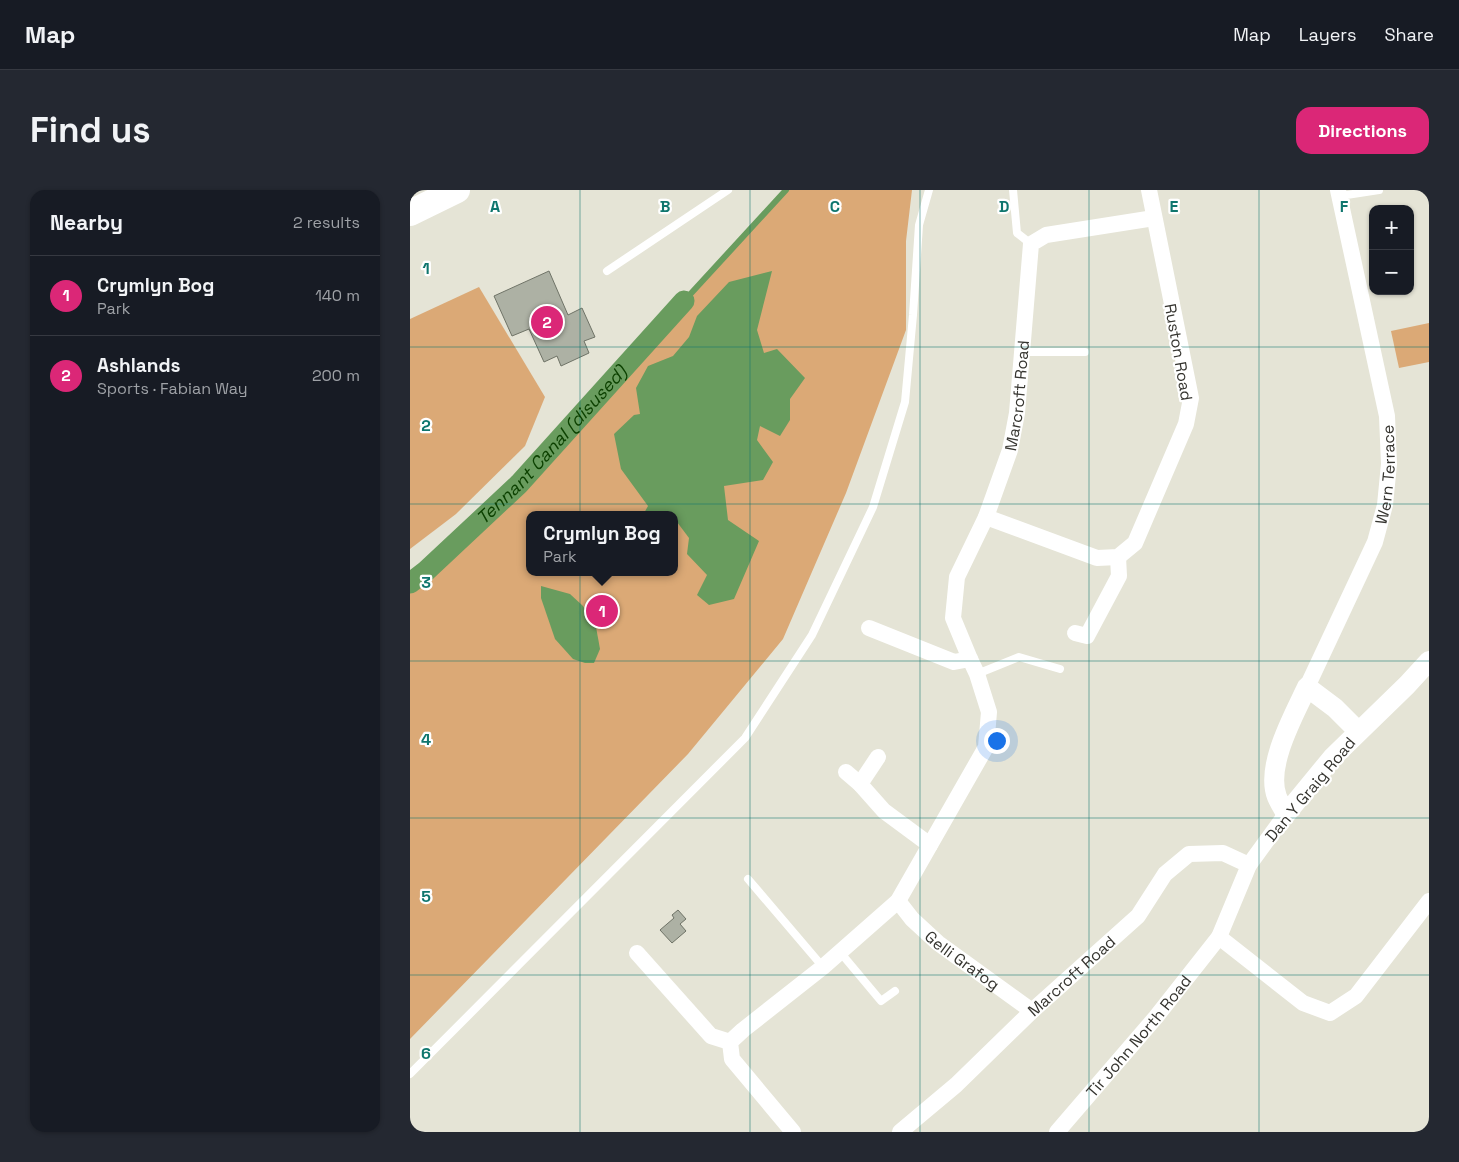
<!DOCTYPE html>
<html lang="en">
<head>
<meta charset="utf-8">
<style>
  body { margin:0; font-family:"Space Grotesk",sans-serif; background:#242831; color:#f1f3f6 }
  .controls { position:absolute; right:15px; top:15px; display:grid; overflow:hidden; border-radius:10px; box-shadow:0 1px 4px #0004 }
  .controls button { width:45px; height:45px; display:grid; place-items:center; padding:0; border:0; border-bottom:1px solid #363941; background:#171b24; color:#f1f3f6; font:25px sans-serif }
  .you { position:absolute; left:586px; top:550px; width:18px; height:18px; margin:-12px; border:4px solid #fff; border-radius:50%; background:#1a73e8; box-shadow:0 0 0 8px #1a73e833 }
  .badge { display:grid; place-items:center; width:32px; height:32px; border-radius:50%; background:#db2777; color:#fff; font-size:16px; font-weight:700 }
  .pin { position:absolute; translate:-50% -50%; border:2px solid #fff; box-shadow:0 1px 5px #0006 }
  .popup { position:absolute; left:116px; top:321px; width:152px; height:65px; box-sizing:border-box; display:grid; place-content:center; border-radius:10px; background:#171b24; filter:drop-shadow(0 1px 4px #0005); font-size:16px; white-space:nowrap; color:#9ea1a6 }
  .popup b { font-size:19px; color:#f1f3f6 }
  .popup::after { content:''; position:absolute; left:50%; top:100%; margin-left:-10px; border:10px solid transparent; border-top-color:#171b24 }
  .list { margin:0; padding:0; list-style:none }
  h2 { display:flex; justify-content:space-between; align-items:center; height:65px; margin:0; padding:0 20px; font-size:21px }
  h2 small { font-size:16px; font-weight:400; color:#9ea1a6 }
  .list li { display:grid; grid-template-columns:32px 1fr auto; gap:15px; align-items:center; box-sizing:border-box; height:80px; padding:0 20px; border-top:1px solid #363941 }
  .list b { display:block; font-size:19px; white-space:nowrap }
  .list p { margin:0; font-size:16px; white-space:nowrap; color:#9ea1a6 }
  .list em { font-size:16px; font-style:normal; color:#9ea1a6 }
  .map { position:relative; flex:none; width:1019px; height:942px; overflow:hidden; border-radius:15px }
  header { display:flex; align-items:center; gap:30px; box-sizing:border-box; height:70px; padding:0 25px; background:#171b24; border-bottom:1px solid #363941 }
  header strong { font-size:24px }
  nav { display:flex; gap:28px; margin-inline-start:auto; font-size:18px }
  .intro { display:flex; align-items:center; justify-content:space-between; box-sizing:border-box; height:120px; padding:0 30px }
  h1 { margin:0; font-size:35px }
  .button { padding:12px 22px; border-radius:15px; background:#db2777; color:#fff; font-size:18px; font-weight:700 }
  main { display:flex; gap:30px; padding:0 30px }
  aside { flex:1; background:#171b24; border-radius:15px; box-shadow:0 1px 4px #0004 }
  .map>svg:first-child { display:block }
</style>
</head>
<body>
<header>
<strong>Map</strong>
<nav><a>Map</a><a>Layers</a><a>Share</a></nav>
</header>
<div class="intro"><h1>Find us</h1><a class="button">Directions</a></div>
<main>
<aside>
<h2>Nearby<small>2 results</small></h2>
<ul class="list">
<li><span class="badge">1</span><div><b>Crymlyn Bog</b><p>Park</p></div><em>140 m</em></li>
<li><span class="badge">2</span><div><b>Ashlands</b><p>Sports · Fabian Way</p></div><em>200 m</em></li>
</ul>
</aside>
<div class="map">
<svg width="1019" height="942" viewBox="0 0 1019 942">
  <rect width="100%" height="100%" fill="#e5e4d6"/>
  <g fill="#dba976" fill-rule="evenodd">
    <path d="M376,0H502L496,51V140L436,303L373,449L278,564L0,849V393L16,381L109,294ZM120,325H264V382H120Z"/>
    <path d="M69,97L135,207L115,256L46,324L0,359V129Z"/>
    <path d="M1019,133V172L989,178L981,141Z"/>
  </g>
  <g fill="#699c5e">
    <path d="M362,81L347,140L354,163L367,159L395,188L380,209V230L370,246L350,236L347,250L363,272L353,290L314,296L318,330L349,351L324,409L299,415L287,405L297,385L277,364L279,348L267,332L265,333L264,325H233L238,316L211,279L204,244L224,225L230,224L226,198L238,176L263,166L279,147L287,126L319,92Z"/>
    <path d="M131,396L160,404L173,416L186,437L190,459L184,473H175L163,469L145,449L131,408Z"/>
  </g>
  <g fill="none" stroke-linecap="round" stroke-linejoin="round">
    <path stroke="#699c5e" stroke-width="6" d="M274,111L376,0"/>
    <path stroke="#699c5e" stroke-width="21" id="s1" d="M0,393L16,381L109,294L274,111"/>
  </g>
  <g fill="#adb1a4" stroke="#6f7367">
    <path d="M139,81L158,125L172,118L185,147L174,151L179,163L151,176L147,166L134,172L119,139L102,146L84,106Z"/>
    <path d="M268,720L276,729L270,734L276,741L262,753L250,740L264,728L262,725Z"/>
  </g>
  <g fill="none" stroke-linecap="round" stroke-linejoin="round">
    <g stroke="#fff" stroke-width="8">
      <path d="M603,0L607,43L621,54"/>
      <path d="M930,6L969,0"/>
      <path d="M197,81L318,0"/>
      <path d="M612,162H675"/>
      <path d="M567,484L609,467L650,479"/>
      <path d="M338,689L413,777"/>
      <path d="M430,762L471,811L485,801"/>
      <path d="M0,884L335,548L402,445L463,317L495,212L503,125L509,35L519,0"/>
    </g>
    <g stroke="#fff" stroke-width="16">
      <path d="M576,327L687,368L708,367L725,353L776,234L781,208L739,0"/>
      <path d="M459,438L544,472L560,469"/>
      <path d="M665,443L677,446L709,386L708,367"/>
      <path id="s2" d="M897,497L965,352L975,315L979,274L977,226L928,0"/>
      <path d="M436,582L450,594L474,621L520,655"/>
      <path d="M450,594L468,567"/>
      <path id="s3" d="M488,711L502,729L528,753L622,821"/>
      <path d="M809,747L893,813L920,823L946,806L1019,711"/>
      <path d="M227,763L301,846L320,852"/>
      <path id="s4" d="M383,942L322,869L320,852L333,840L413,777L488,711L576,557L579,522L567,484L560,469L543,428L547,387L576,327L600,260L607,223L621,54L636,45L744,28"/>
      <path id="s5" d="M490,942L546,895L622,821L728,726L755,684L779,664L813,663L839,675"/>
      <path id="s6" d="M647,942L746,827L809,747L839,675L876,624"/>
    </g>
    <path stroke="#fff" stroke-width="20" d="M948,541L925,518L897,497C884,525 855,576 867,607C869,612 873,618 876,624L922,568L997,495L1019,471"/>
    <path stroke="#fff" stroke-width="26" d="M0,23L47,0"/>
  </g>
  <path fill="none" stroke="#0f766e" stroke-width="1" stroke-opacity="0.55" d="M170,0V942M340,0V942M510,0V942M679,0V942M849,0V942M0,157H1019M0,314H1019M0,471H1019M0,628H1019M0,785H1019"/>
  <g text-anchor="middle" stroke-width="4.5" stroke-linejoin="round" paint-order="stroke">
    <g font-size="16" fill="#363530" stroke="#fff">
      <text transform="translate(769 162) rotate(80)" y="6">Ruston Road</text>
      <text dy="6" stroke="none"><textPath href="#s4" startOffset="879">Marcroft Road</textPath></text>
      <text dy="6" stroke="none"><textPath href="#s2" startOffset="229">Wern Terrace</textPath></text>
      <text transform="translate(900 599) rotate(-50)" y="6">Dan Y Graig Road</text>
      <text dy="6" stroke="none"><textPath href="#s3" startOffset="88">Gelli Grafog</textPath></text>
      <text dy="6" stroke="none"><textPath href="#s5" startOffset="232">Marcroft Road</textPath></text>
      <text dy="6" stroke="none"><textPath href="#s6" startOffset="126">Tir John North Road</textPath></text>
    </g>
    <g font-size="18" font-style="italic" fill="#0c4100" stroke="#fff">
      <text dy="6" stroke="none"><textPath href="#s1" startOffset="198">Tennant Canal (disused)</textPath></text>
    </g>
  </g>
  <g font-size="16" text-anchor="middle" font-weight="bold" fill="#0f766e" stroke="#fff" stroke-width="4.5" stroke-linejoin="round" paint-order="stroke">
    <text x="85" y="22">A</text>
    <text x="255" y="22">B</text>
    <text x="425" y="22">C</text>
    <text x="594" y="22">D</text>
    <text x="764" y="22">E</text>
    <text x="934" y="22">F</text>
    <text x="16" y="84">1</text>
    <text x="16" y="241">2</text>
    <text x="16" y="398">3</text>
    <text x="16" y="555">4</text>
    <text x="16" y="712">5</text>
    <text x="16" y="869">6</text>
  </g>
</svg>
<div class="controls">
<button>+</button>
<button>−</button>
</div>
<div class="you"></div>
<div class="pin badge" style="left:192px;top:421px">1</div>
<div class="popup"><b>Crymlyn Bog</b>Park</div>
<div class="pin badge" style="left:137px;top:132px">2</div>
</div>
</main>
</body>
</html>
